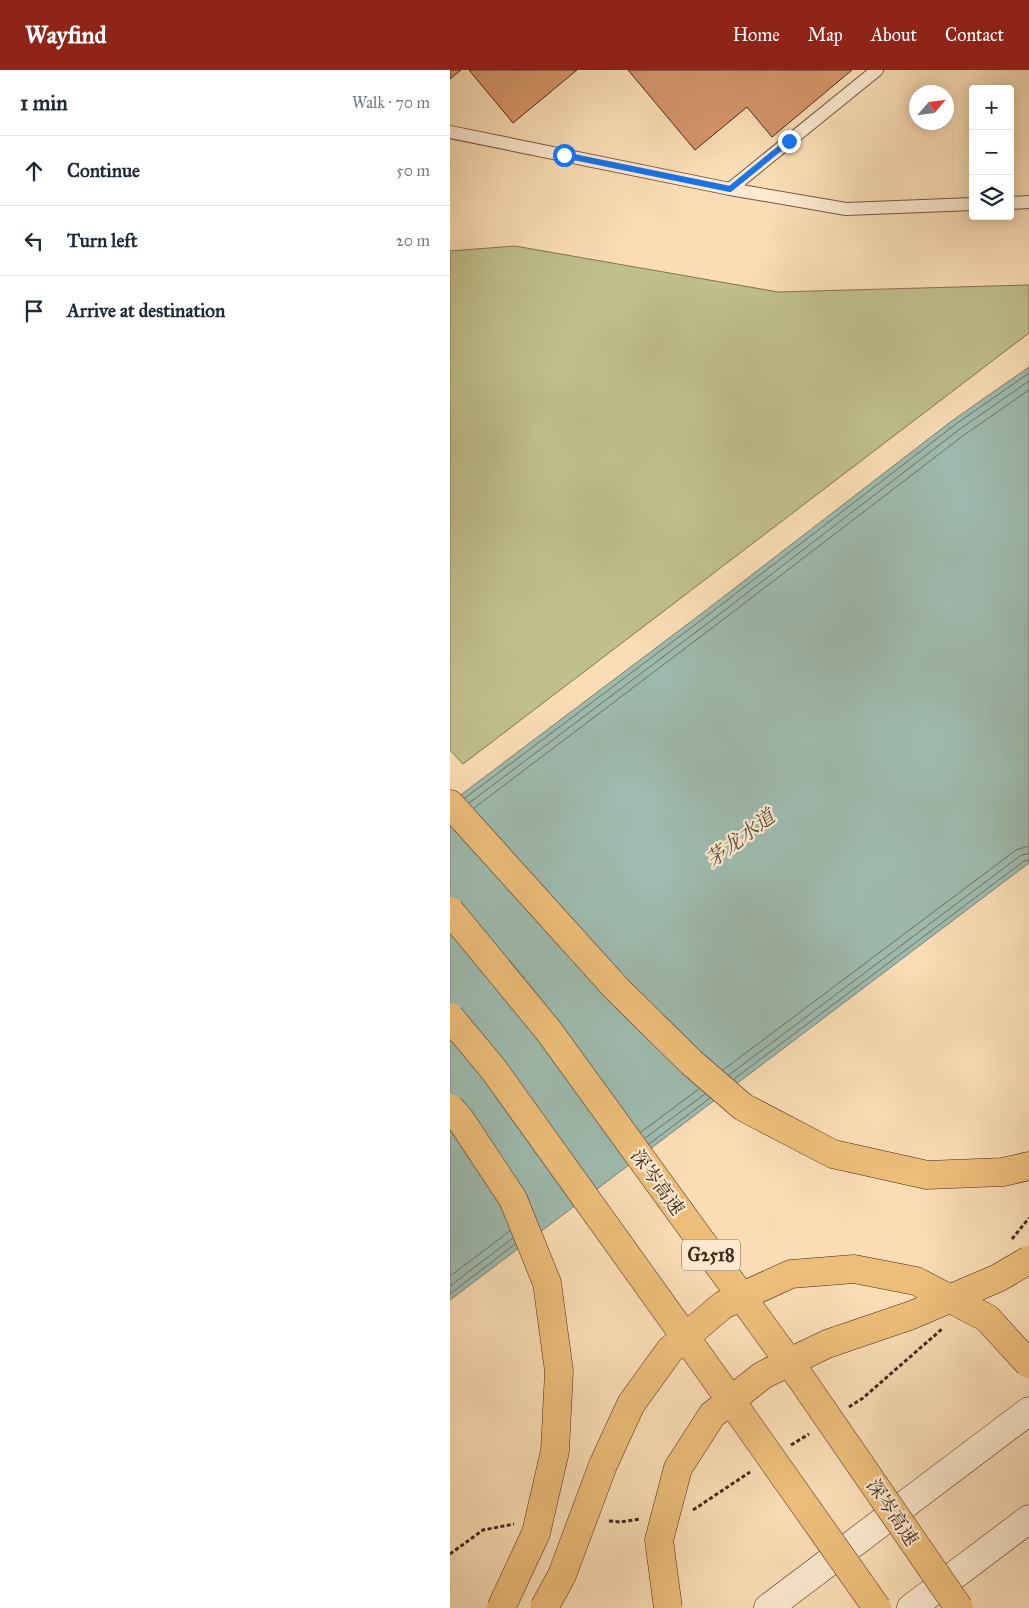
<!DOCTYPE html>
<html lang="en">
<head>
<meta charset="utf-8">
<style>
  body { margin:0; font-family:"IM FELL Great Primer","Noto Serif SC",serif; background:#f6f6f7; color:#1f2937 }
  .controls { position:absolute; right:15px; top:15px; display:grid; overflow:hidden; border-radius:5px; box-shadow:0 2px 12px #0003 }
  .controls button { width:45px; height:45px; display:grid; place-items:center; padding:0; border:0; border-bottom:1px solid #e0e1e3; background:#fff; color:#1f2937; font:25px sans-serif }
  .compass { position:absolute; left:459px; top:15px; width:45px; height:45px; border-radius:50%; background:#fff; box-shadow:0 2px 12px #0003; rotate:62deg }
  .stop { position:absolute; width:15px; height:15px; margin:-11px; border:4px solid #1a73e8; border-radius:50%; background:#fff }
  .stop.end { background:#1a73e8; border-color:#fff; box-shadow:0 1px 5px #0008 }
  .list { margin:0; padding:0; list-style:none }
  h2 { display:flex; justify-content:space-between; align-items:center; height:65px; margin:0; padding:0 20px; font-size:21px }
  h2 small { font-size:16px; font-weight:400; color:#747a83 }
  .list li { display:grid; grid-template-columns:32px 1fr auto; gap:15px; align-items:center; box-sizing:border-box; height:70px; padding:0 20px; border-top:1px solid #e0e1e3 }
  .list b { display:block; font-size:19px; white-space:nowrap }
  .list em { font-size:16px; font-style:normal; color:#747a83 }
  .icon { flex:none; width:28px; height:28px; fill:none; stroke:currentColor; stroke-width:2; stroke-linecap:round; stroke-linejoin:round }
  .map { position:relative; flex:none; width:579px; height:1538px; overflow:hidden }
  header { display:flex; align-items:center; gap:30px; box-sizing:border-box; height:70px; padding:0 25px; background:#8f2418; color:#fff }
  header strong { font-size:24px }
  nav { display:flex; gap:28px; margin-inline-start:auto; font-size:18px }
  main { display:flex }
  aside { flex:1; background:#fff }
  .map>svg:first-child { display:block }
</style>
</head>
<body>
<header>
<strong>Wayfind</strong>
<nav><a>Home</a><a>Map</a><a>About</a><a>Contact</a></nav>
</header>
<main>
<aside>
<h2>1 min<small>Walk · 70 m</small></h2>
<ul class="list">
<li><svg class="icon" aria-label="ahead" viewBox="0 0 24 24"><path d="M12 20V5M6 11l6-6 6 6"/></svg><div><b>Continue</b></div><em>50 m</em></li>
<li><svg class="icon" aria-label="left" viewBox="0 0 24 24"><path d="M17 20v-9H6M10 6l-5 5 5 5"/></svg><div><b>Turn left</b></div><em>20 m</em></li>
<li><svg class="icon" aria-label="arrive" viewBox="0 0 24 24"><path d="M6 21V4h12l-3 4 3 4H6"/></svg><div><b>Arrive at destination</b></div></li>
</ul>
</aside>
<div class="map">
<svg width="579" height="1538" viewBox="0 0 579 1538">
  <rect width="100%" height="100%" fill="#faddb5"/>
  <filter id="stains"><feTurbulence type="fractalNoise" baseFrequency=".004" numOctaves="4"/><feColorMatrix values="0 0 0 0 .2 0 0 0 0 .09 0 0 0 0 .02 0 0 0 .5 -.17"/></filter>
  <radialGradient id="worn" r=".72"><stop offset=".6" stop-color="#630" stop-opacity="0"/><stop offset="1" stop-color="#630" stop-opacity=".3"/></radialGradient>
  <path fill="#c0c08c" stroke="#827453" d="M65,176L328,222L579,215V263L13,694L0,680V181Z"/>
  <path fill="#9ebbaf" stroke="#7a8173" d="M579,297V793L0,1230V733L251,544L503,350Z"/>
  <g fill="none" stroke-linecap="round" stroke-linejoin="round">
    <g stroke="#707264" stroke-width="1">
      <path d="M15,728L254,548L506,354L579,303"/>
      <path d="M19,733L258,553L510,359L579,311"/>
      <path d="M24,738L262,558L514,365L579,320"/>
      <path d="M273,1000L566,780L579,776"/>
      <path d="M279,1005L570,786L579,783"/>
      <path d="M284,1009L574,791L579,790"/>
      <path d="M191,1062L249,1019"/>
      <path d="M195,1068L255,1024"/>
      <path d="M199,1074L260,1028"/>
      <path d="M0,1206L60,1161"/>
      <path d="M0,1216L63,1168"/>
      <path d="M0,1224L65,1174"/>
    </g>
  </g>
  <g fill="#d6966a" stroke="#43291a">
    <path d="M0,0H11L0,9Z"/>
    <path d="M19,0H127L63,53Z"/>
    <path d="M178,0H402L322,67L297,37L245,80Z"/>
  </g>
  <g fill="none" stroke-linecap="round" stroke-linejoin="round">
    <g stroke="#715641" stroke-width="14">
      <g id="lane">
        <path d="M0,62L280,119L396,139L523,134"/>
        <path d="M280,119L427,0"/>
        <path d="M560,133L579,132"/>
      </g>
    </g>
    <g stroke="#43291a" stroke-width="29">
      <g id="secondary">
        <path d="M318,1538L579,1341"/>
        <path d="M461,1538L579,1449"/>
      </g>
    </g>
    <g stroke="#43291a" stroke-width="29">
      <path id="highway" d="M0,734L166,918L241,992L293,1037L383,1084L477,1105L553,1102L579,1096"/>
    </g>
    <g stroke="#43291a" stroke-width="3" stroke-dasharray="4 2.5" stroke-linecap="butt">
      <path d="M562,1169L579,1148"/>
      <path d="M399,1337L413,1328L492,1259"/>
      <path d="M341,1375L359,1364"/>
      <path d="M243,1440L300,1402"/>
      <path d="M159,1451L170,1452L190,1449"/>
      <path d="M0,1484L33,1460L64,1454"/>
    </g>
    <use href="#lane" stroke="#fce9cf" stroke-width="12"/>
    <use href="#secondary" stroke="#fce9cf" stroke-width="28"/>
    <use href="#highway" stroke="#edbe7a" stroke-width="28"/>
    <g stroke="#43291a" stroke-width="29" stroke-linecap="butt">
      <g id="highway-bridge">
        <path d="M0,841L98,960L352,1310L509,1538"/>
        <path d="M0,947L44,1000L279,1328L427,1538"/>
        <path d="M0,1038L10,1049L63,1129L97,1213L109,1301L105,1381L86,1463L51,1538"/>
        <path d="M94,1538L112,1505L153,1395L181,1334L220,1280L273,1235L341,1204L404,1199L466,1211L537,1248L579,1294"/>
        <path d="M218,1538L209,1470L228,1398L262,1345L313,1305L377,1274L462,1245L548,1208L579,1190"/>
      </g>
    </g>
    <use href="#highway-bridge" stroke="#edbe7a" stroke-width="28"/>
  </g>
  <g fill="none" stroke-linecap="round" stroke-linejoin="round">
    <path stroke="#1a73e8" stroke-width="6" d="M114,85L280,119L339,71"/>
  </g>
  <g text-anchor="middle" stroke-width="4.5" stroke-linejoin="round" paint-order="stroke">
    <rect fill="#fce9cf" stroke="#7a6350" stroke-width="1" x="232" y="1169.5" width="58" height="31" rx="4"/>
    <g font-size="18" font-weight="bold" fill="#43291a">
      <text x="261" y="1191">G2518</text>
    </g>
    <g font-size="19" fill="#43291a" stroke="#fce9cf">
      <text transform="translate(208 1112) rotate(54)" y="7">深岑高速</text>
      <text transform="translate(443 1442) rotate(56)" y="7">深岑高速</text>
    </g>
    <g font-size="20" font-style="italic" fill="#5a4e3f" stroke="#fce9cf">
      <text transform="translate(290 768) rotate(-37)" y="7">茅龙水道</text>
    </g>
  </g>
  <rect width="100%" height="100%" filter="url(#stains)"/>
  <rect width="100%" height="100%" fill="url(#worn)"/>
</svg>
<div class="controls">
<button>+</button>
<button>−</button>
<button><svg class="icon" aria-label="layers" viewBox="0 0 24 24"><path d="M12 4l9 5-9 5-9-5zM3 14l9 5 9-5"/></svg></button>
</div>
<svg class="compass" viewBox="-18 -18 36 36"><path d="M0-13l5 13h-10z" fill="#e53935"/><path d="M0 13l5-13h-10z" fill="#747a83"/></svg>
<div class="stop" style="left:114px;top:85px"></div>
<div class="stop end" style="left:339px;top:71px"></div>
</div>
</main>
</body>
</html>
